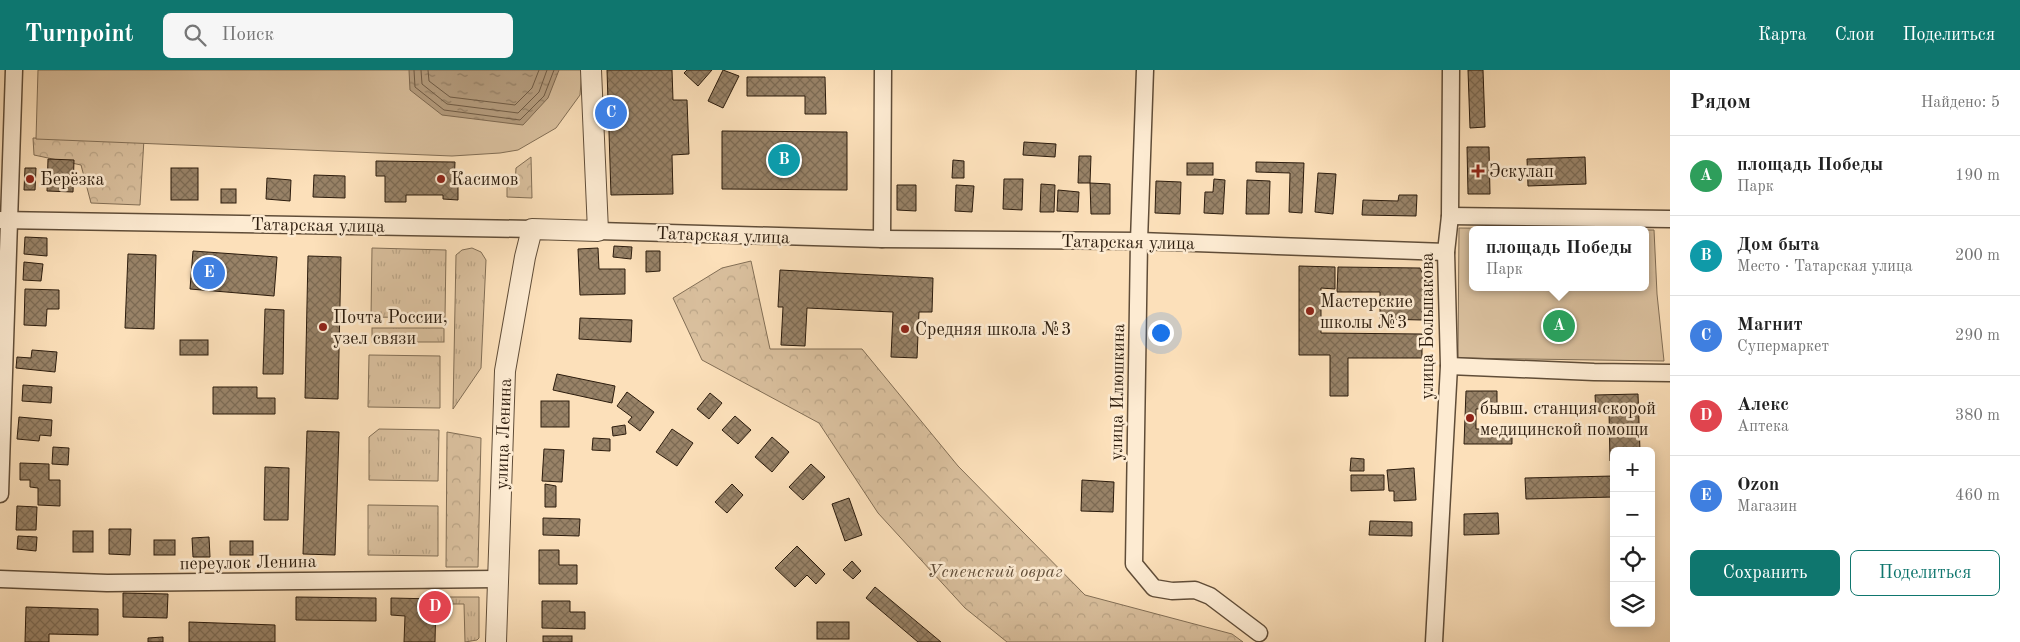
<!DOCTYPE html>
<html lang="ru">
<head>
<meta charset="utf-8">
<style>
  body { margin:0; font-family:"Old Standard TT",serif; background:#f6f6f6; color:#222 }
  .controls { position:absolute; right:15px; bottom:15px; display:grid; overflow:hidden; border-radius:8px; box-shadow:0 2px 12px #0003 }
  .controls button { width:45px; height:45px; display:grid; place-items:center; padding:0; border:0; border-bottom:1px solid #e0e0e0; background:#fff; color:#222; font:25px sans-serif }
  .you { position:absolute; left:1160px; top:262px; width:18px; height:18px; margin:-12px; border:4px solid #fff; border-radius:50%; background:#1a73e8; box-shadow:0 0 0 8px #1a73e833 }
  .badge { display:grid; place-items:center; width:32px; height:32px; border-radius:50%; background:#0f766e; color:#fff; font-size:16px; font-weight:700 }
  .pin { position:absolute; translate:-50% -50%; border:2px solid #fff; box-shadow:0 1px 5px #0006 }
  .popup { position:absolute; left:1469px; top:156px; width:180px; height:65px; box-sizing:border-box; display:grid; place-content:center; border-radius:8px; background:#fff; filter:drop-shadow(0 1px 4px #0005); font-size:16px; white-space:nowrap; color:#767676 }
  .popup b { font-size:19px; color:#222 }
  .popup::after { content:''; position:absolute; left:50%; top:100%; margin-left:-10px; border:10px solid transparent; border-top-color:#fff }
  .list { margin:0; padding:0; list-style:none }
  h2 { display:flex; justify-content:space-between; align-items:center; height:65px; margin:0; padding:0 20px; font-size:21px }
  h2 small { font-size:16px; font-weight:400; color:#767676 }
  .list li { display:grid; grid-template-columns:32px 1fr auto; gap:15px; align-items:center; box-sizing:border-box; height:80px; padding:0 20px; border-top:1px solid #e0e0e0 }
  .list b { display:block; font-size:19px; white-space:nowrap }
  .list p { margin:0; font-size:16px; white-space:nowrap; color:#767676 }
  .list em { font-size:16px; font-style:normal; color:#767676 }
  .actions { display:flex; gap:10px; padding:15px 20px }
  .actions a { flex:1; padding:11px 0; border:1px solid #0f766e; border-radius:8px; text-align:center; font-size:18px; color:#0f766e }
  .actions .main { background:#0f766e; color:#fff }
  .icon { flex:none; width:28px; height:28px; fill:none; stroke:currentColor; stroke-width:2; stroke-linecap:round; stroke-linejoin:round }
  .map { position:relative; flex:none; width:1670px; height:572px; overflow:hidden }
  header { display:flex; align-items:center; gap:30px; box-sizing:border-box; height:70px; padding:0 25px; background:#0f766e; color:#fff }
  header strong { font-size:24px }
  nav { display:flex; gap:28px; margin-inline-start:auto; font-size:18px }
  .search { width:350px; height:45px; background:#f6f6f6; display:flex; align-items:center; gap:12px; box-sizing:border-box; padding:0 18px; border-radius:8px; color:#767676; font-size:19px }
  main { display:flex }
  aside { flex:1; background:#fff }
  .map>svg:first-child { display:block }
</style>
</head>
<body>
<header>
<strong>Turnpoint</strong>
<div class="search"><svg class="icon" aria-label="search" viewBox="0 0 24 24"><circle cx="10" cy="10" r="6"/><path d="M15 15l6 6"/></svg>Поиск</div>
<nav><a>Карта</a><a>Слои</a><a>Поделиться</a></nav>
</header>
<main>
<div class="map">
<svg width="1670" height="572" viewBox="0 0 1670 572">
  <defs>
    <pattern id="grass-tufts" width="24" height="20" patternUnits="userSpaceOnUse" patternTransform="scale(1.25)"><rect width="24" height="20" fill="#d9bf9d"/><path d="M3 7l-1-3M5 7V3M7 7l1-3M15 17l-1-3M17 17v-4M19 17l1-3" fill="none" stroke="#baa486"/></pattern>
    <pattern id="forest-crowns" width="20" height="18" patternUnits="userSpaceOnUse" patternTransform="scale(1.25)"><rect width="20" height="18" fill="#d9bf9d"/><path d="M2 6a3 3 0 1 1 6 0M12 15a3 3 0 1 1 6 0" fill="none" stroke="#baa486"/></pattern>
    <pattern id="water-ripples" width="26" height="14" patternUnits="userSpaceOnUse" patternTransform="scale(1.25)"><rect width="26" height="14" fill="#b59d7f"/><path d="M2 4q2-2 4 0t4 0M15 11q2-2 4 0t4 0" fill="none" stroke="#937f66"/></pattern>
    <pattern id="building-cross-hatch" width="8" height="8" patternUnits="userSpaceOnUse" patternTransform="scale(1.25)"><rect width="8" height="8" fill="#988267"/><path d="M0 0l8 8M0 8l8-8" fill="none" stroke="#7c6a53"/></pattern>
  </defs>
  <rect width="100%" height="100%" fill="#fce0ba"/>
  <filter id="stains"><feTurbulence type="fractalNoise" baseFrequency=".004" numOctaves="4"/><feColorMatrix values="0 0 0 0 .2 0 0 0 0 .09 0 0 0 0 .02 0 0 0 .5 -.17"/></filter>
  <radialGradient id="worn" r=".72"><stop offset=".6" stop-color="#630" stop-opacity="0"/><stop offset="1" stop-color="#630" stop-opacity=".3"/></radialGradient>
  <g fill="url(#grass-tufts)" stroke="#826e55">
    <path d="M372,178L446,180L445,248L371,247Z"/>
    <path d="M472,178L481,182L486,190L481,298L453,339L456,185L462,180Z"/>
    <rect x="372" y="258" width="72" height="14"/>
    <path d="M369,285L440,286V338L368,337Z"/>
    <path d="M379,359L439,360L438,411L369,410V367Z"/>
    <path d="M368,435L438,436V486L368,485Z"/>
    <path d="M448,527H479V568L477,570L465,572L464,534H447Z"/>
  </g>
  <g fill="url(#forest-crowns)" stroke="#826e55">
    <path d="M33,68L144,69L140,135L91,133L81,95L34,85Z"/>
    <path d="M531,87L532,128L507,127V116L515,115L516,98Z"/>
    <path d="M751,191L770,279H862L958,396L1085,525L1232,564L1243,572H1007L965,538L878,443L819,353L702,290L673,228L722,198Z"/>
    <path d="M447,362L481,368L478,497H446Z"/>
  </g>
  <g fill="#d9bf9d" stroke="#826e55">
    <path d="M38,0H582L580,25L556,58L518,80L500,83L452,86L36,69Z"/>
    <path d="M1459,158L1643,160H1473V217H1645V160H1654L1657,224L1664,291L1458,288Z"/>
  </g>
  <path fill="url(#water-ripples)" stroke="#7e6951" d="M409,0H559L548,28L523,55L442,45L410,20Z"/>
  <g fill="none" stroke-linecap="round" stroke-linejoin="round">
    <g stroke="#705c46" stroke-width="1">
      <path d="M414,0L415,17L444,40L520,50L544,26L554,0"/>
      <path d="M421,0L422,14L447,34L518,43L539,22L547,0"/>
      <path d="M428,0L429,11L450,27L515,35L532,18L539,0"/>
    </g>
  </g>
  <g fill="url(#building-cross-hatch)" stroke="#2c1c0d">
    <path d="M607,0H672L673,30H687L689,84L672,85L673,124L611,125Z"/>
    <path d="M687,0H712L698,16L684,3Z"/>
    <path d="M723,0L739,6L723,38L708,31Z"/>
    <path d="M1468,0H1483L1485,57L1470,58Z"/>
    <path d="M747,7H825L826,44H805V26H747Z"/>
    <path d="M722,61L847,62V120L722,119Z"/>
    <path d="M1024,72L1056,74L1055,87L1023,85Z"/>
    <path d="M1467,77H1489L1490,124H1468Z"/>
    <path d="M1079,86H1091L1090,113H1078Z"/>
    <path d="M1585,87L1586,114L1528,116L1527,89Z"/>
    <path d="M48,89L74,90L73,122L47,121Z"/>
    <path d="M953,90L964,91V108H952Z"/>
    <path d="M376,91L455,92L454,115H458V130L443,129V125H406V132H385V106H376Z"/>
    <path d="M1256,92L1304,93L1302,143L1289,142L1290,103L1256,102Z"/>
    <rect x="1187" y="93" width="26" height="12"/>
    <path d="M25,98H36L35,120H24Z"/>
    <rect x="171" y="98" width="27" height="32"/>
    <path d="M1318,103L1336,104L1333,144L1315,142Z"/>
    <path d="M314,105L345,106V128L313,127Z"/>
    <path d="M267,108L291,110L290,131L266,129Z"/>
    <path d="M1004,109H1023L1022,140L1003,139Z"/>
    <path d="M1214,109L1225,110L1223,144L1204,143L1205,122H1213Z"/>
    <path d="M1247,110L1270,111L1269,144H1246Z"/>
    <path d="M1156,111L1181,112L1180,144L1155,143Z"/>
    <path d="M1090,113L1110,114V144H1091Z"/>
    <path d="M1041,114L1055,115L1054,142H1040Z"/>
    <path d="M897,115H916V141L897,140Z"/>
    <path d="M956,115L974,116L972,142L955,141Z"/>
    <rect x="221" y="119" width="15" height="14"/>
    <path d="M1058,120L1079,122L1078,142L1057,141Z"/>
    <path d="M1399,125H1417L1416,146L1362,145L1363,130L1398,131Z"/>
    <path d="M25,167L47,168V186L24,184Z"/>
    <path d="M614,176L632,177L631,189L613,187Z"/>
    <path d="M598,178L599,199H625V224L580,225L578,179Z"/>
    <path d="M193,181L277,187L274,226L190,219Z"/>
    <path d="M646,181H660V201L646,202Z"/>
    <path d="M128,184L156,185L154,259L125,258Z"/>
    <path d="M308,186L341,187L338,329L305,328Z"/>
    <path d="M24,192L43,194L41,211L23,210Z"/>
    <path d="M1299,196L1335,197V219L1321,218V263L1422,264V288H1348V326H1330V285H1299Z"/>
    <path d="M1338,197L1420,198L1423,204L1422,250L1380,249V222H1337Z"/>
    <path d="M780,200L933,208L932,242H919L917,288L891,287L893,242L807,238L805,276L781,275L783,237H778Z"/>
    <path d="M25,219L59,220V239H47L46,256L24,255Z"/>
    <path d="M265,239L284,240L283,304H263Z"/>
    <path d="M580,248L632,250L631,272L579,269Z"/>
    <rect x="180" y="270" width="28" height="15"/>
    <path d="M32,280L57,282L55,302L16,298L17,287L31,288Z"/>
    <path d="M557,304L615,316L612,333L553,320Z"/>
    <path d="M23,315L52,317L51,333L22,331Z"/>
    <path d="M213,317H257V328H275V344H213Z"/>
    <path d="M1466,321H1497V338L1476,339V359L1512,358V374H1464Z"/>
    <path d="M627,322L654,342L640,361L628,352L632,347L617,336Z"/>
    <path d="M710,323L722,333L709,349L697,339Z"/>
    <path d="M1638,324L1640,381H1614V390L1610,391L1609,341L1596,342L1595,325Z"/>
    <rect x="541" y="331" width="28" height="26"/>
    <path d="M735,346L751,360L738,374L722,360Z"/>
    <path d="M19,347L52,350L51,366L40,365L39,371L17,369Z"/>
    <path d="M625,355L626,364L613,366L612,357Z"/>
    <path d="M672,359L693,373L677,396L656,382Z"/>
    <path d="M307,361L339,362L335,485L303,484Z"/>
    <path d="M772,367L789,382L772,402L755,387Z"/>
    <path d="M593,368L610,369V381L592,380Z"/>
    <path d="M53,377L69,378L68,395L52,394Z"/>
    <path d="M544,379L564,380L562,412L542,411Z"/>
    <path d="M1351,388L1364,389V401H1350Z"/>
    <path d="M20,393L49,394V410H60V436L38,435V418L30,417V410H20Z"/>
    <path d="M811,394L825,407L803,430L789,417Z"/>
    <path d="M265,397L289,398L288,450H264Z"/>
    <path d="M1414,398L1416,430L1394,431V421H1389L1387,400Z"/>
    <path d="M1351,405H1384V420L1351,421Z"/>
    <path d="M1614,406V427L1526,429L1525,408Z"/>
    <path d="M1082,410L1114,412L1113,442L1081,441Z"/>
    <path d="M545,414L556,416V437H545Z"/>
    <path d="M732,414L743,425L727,443L715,432Z"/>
    <path d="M849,428L862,465L845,471L832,434Z"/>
    <path d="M17,436L37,437L36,460H16Z"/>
    <path d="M1498,443L1499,464L1464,465V444Z"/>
    <path d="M543,448L580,449L579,466L543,465Z"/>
    <path d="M1370,451L1412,452V466L1369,465Z"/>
    <path d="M109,459H131L130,485L109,484Z"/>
    <rect x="73" y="461" width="20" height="21"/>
    <path d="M18,466L37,467L36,481L17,479Z"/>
    <path d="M209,467L210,487H193L192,468Z"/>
    <rect x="154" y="470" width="21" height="15"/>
    <rect x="230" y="471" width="23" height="14"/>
    <path d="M797,476L825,504L816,514L807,505L795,517L775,498Z"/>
    <path d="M539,480H559V495H577V514H539Z"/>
    <path d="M852,491L861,501L853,509L843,500Z"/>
    <path d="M875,517L941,572H918L866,528Z"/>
    <path d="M123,523L168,524L167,548L123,547Z"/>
    <path d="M296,527L376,528V551L296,550Z"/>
    <path d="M391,528L436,529L435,572H404L405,546L391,545Z"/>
    <path d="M542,531H570V542H585V559L542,558Z"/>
    <path d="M26,537L98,539V565L49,564V572H25Z"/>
    <path d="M189,552L275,555V572H189Z"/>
    <rect x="817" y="552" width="32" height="17"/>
    <rect x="543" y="566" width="29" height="6"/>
    <path d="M163,567V572H148V568Z"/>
  </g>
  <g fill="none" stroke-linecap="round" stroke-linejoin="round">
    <g stroke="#604d38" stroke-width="19">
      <g id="minor">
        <path d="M1145,0L1139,171L1134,494L1154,518L1172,521L1195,520L1210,526L1259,563"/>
        <path d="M1450,146L1670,149"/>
        <path d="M0,150L532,159"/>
        <path d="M598,161L882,169L1139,171L1446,182"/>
        <path d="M882,169L883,0"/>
        <path d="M1449,296L1594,302L1670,303"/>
        <path d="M0,424L14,0"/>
        <path d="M0,509L107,513L497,509"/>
        <path d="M1434,572L1449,296L1446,182L1450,146L1451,0"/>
      </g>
    </g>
    <g stroke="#604d38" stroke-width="22">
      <path id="tertiary" d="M496,572L505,301L525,187L532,159L598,161L591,0"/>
    </g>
    <use href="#minor" stroke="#fdebd2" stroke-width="16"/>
    <use href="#tertiary" stroke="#fdebd2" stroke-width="20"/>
  </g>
  <g fill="#8f2418" stroke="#fdebd2" stroke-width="2">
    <path d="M1475.5 93.5h5v5h5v5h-5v5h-5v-5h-5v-5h5z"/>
    <circle cx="30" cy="109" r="5"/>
    <circle cx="441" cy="109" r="5"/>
    <circle cx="1310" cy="241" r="5"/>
    <circle cx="323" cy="257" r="5"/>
    <circle cx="905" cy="259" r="5"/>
    <circle cx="1470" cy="348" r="5"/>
  </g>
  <g text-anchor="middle" stroke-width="5" stroke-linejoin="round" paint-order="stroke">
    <g font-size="18" fill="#2c1c0d" stroke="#fdebd2" text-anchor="start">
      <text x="1489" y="107">Эскулап</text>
      <text x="40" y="115">Берёзка</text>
      <text x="451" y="115">Касимов</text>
      <text x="1320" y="237">Мастерские<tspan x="1320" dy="21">школы №3</tspan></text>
      <text x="333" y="253">Почта России,<tspan x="333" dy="21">узел связи</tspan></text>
      <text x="915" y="265">Средняя школа №3</text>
      <text x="1480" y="344">бывш. станция скорой<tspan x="1480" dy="21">медицинской помощи</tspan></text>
    </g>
    <g font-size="18" fill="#2c1c0d" stroke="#fdebd2">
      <text transform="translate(318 155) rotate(1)" y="6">Татарская улица</text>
      <text transform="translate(723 165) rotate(2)" y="6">Татарская улица</text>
      <text transform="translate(1128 172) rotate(1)" y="6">Татарская улица</text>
      <text transform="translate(1427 256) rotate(-90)" y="6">улица Большакова</text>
      <text transform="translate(1117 322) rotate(-89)" y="6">улица Илюшкина</text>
      <text transform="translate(503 364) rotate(-88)" y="6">улица Ленина</text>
      <text transform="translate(248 492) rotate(-1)" y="6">переулок Ленина</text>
    </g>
    <g font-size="18" font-style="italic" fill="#604d38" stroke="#fdebd2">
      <text x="995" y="507">Успенский овраг</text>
    </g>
  </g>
  <rect width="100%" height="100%" filter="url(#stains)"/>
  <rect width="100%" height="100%" fill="url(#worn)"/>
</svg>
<div class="controls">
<button>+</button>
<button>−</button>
<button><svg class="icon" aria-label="locate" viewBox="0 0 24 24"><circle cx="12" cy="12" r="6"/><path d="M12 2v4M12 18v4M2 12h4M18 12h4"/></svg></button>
<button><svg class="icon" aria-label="layers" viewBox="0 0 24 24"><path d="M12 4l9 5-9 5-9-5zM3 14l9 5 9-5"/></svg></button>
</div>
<div class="you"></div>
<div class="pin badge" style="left:1559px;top:256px;background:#2e9e5b">A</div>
<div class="popup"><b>площадь Победы</b>Парк</div>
<div class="pin badge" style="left:784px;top:90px;background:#0f9aa8">B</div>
<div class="pin badge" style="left:611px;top:43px;background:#3f7fe0">C</div>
<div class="pin badge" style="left:435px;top:537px;background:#e0444e">D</div>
<div class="pin badge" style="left:209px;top:203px;background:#3f7fe0">E</div>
</div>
<aside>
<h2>Рядом<small>Найдено: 5</small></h2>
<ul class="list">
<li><span class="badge" style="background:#2e9e5b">A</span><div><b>площадь Победы</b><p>Парк</p></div><em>190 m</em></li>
<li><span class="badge" style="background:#0f9aa8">B</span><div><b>Дом быта</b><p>Место · Татарская улица</p></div><em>200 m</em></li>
<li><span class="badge" style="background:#3f7fe0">C</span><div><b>Магнит</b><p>Супермаркет</p></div><em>290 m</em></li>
<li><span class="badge" style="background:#e0444e">D</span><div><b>Алекс</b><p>Аптека</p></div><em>380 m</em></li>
<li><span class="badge" style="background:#3f7fe0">E</span><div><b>Ozon</b><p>Магазин</p></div><em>460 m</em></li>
</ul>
<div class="actions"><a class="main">Сохранить</a><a>Поделиться</a></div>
</aside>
</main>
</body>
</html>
